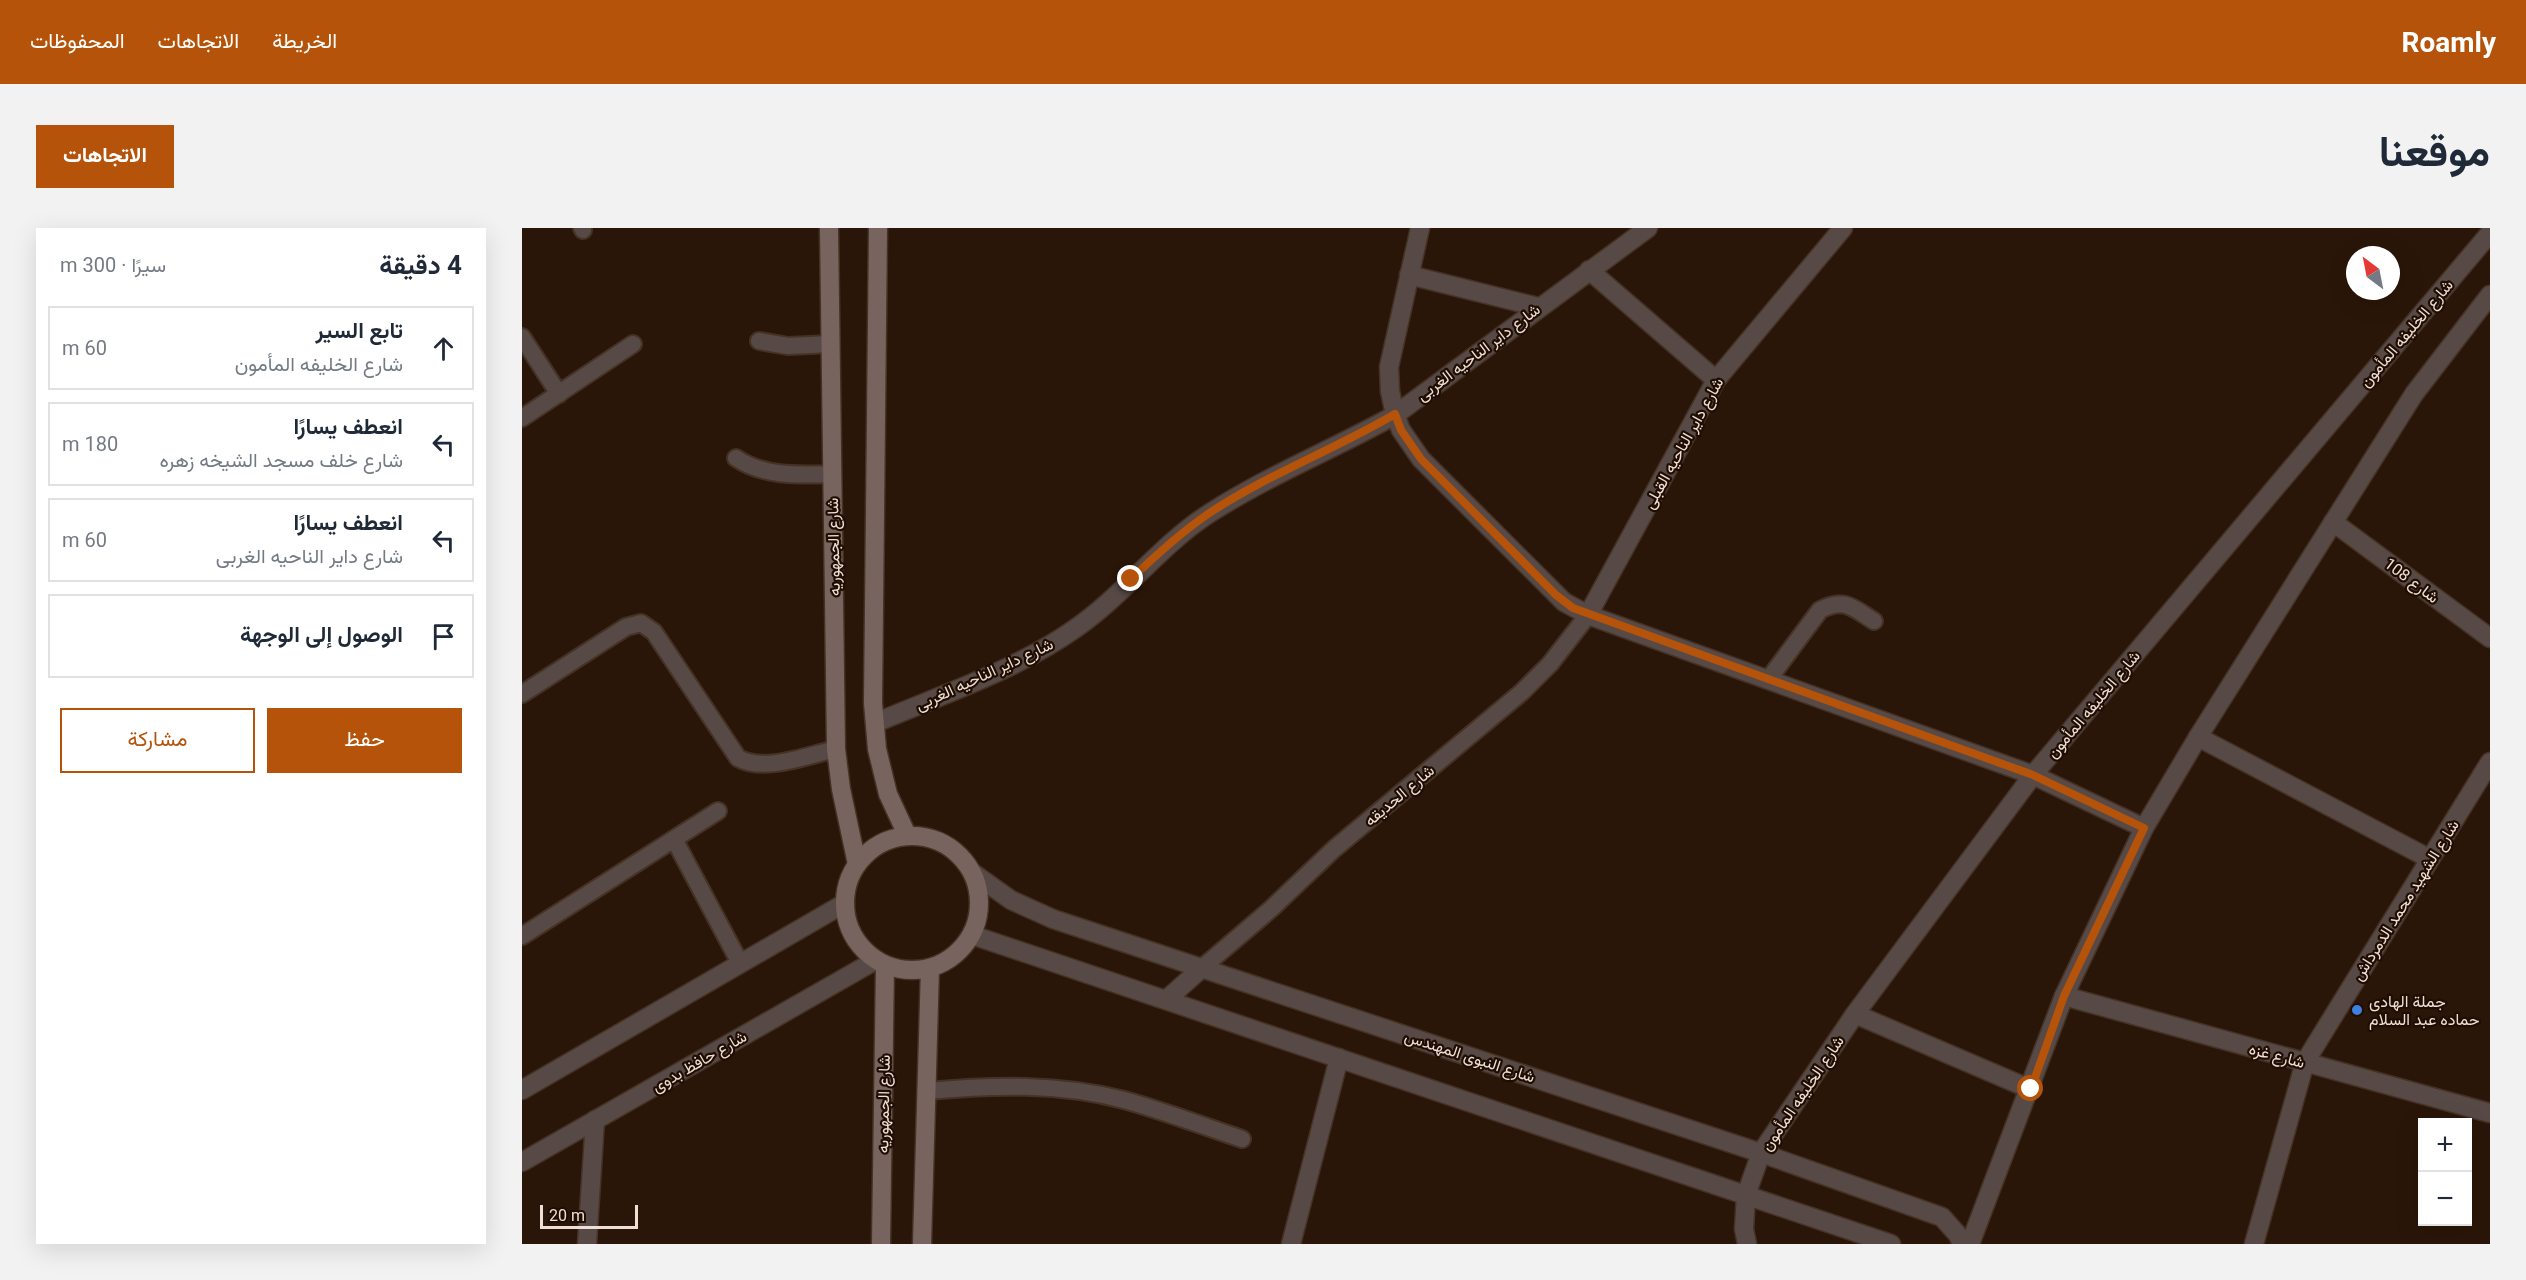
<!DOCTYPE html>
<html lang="ar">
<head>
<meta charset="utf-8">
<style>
  body { margin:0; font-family:Roboto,Vazirmatn,sans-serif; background:#f2f2f3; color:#1f2937; direction:rtl }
  .controls { position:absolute; right:18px; bottom:18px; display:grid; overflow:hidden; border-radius:0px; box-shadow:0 6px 24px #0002 }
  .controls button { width:54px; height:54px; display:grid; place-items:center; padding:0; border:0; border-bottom:2px solid #e0e1e3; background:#fff; color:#1f2937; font:30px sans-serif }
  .compass { position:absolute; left:1824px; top:18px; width:54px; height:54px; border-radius:50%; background:#fff; box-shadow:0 6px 24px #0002; rotate:328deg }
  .scale { position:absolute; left:18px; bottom:15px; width:98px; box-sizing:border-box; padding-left:6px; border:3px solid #eedfd6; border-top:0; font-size:16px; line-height:21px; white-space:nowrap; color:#eedfd6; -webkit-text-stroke:4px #200d02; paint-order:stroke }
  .stop { position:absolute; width:18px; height:18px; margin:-14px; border:4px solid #b45309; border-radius:50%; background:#fff }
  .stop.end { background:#b45309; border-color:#fff; box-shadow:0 2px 6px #0008 }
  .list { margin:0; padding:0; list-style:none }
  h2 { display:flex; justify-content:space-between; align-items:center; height:78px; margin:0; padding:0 24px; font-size:26px }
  h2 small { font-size:20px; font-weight:400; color:#747a83 }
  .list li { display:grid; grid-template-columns:39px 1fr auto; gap:18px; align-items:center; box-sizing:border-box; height:84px; margin:0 12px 12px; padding:0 12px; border:2px solid #e0e1e3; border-radius:0px }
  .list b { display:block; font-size:22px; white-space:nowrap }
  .list p { margin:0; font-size:20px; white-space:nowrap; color:#747a83 }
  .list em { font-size:20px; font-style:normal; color:#747a83 }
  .actions { display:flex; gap:12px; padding:18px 24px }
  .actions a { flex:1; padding:14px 0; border:2px solid #b45309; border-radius:0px; text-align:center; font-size:21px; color:#b45309 }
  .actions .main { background:#b45309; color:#fff }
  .icon { flex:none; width:33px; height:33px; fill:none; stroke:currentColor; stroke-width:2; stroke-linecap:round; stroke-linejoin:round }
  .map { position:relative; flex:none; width:1968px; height:1016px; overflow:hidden; direction:ltr; border-radius:0px }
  header { display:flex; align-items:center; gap:36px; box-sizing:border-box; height:84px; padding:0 30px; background:#b45309; color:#fff }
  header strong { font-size:28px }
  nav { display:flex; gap:33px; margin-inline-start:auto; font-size:21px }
  .intro { display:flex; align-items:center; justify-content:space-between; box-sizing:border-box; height:144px; padding:0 36px }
  h1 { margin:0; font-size:42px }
  .button { padding:15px 27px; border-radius:0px; background:#b45309; color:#fff; font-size:21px; font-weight:700 }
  main { display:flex; gap:36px; padding:0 36px }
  aside { flex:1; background:#fff; border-radius:0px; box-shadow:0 6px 24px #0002 }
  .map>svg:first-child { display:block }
</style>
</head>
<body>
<header>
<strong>Roamly</strong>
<nav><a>الخريطة</a><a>الاتجاهات</a><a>المحفوظات</a></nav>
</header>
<div class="intro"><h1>موقعنا</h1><a class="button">الاتجاهات</a></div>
<main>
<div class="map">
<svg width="1968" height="1016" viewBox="0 0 1968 1016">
  <rect width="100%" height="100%" fill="#2a1608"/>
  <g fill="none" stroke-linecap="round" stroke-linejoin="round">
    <g stroke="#453225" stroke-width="20">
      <g id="lane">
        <path d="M60,0L61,2"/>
        <path d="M0,109L37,166"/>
        <path d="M237,113L266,118L309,116"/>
        <path d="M0,190L111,116"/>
        <path d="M214,230C242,249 277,247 310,246"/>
        <path d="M1246,452L1298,382C1323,369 1331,380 1352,393"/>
        <path d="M0,466L104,399L119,395L132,404L216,530C242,545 286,527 314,521"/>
        <path d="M152,611L218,735"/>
        <path d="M0,708L196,583"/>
        <path d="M681,739L750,680L812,621L1000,464L1028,436L1066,387"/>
        <path d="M405,863C470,857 538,855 602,872C642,883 681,898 720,911"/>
      </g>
    </g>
    <g stroke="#453225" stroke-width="21">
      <g id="street">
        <path d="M898,0L867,139L868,163L873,187L879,202L899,231L1042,374L1066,387L1511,547L1622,600"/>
        <path d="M1067,42L1194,152"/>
        <path d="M887,47L1016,79"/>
        <path d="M1811,294L1968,410"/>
        <path d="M1066,387L1194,152L1321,0"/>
        <path d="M353,495C419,467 495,442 554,400C603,366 638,317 688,285C747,247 812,221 873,187L1126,0"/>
        <path d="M1676,509L1908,631"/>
        <path d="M451,645L489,672L531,691L1239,925L1420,989L1436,1007L1440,1016"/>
        <path d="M450,707L1369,1016"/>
        <path d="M1542,768L1968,885"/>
        <path d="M644,772L681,739"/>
        <path d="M1333,786L1508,861"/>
        <path d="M0,862L323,675"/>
        <path d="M0,934L354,732"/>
        <path d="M65,1016L73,892"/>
        <path d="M769,1016L817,830"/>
        <path d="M1225,1016L1222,1001L1224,967L1239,925L1333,786L1511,547L1968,5"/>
        <path d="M1448,1016L1542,768L1622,600L1676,509L1892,166L1968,67"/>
        <path d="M1732,1016L1783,834L1968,534"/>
      </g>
    </g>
    <g stroke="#453225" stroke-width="21">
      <g id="secondary">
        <path d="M307,0L314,521L319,561L335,636"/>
        <path d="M356,0L351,475L355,521L366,566L385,607"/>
        <circle cx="390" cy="675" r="67"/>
        <path d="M359,1016L363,737"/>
        <path d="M400,1016L408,740"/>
      </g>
    </g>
    <use href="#lane" stroke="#574a46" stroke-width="16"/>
    <use href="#street" stroke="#574a46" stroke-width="18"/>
    <use href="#secondary" stroke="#78645e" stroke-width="18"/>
  </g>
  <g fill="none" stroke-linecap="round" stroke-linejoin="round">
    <path stroke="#b45309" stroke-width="8" d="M609,351C633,328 658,305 686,286C744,247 812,222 873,186L879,202L899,231L1034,367L1051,380L1511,547L1622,600L1542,768L1509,861"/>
  </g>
  <circle fill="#3f7fe0" stroke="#200d02" stroke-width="2" cx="1835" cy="782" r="6"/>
  <g text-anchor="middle" stroke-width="4.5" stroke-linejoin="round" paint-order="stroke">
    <g font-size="16" fill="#eedfd6" stroke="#200d02">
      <text transform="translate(1884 105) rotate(-50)" y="6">شارع الخليفه المأمون</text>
      <text transform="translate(956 124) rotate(-37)" y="6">شارع داير الناحيه الغربى</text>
      <text transform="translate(1161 215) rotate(-61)" y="6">شارع داير الناحيه القبلى</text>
      <text transform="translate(311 319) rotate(-91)" y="6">شارع الجمهوريه</text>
      <text transform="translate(1890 352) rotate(37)" y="6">شارع 108</text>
      <text transform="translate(462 446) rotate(-25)" y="6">شارع داير الناحيه الغربى</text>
      <text transform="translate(1571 476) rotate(-50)" y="6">شارع الخليفه المأمون</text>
      <text transform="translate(877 567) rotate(-40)" y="6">شارع الحديقه</text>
      <text transform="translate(1883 672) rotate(-58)" y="6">شارع الشهيد محمد الدمرداش</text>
      <text transform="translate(1755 827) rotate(15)" y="6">شارع غزه</text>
      <text transform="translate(948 828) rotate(18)" y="6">شارع النبوى المهندس</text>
      <text transform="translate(177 833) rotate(-30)" y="6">شارع حافظ بدوى</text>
      <text transform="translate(1280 865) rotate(-56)" y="6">شارع الخليفه المأمون</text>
      <text transform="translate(361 876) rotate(-89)" y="6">شارع الجمهوريه</text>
    </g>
    <g font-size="16" fill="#eedfd6" stroke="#200d02" text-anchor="start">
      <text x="1847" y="779">جملة الهادى<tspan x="1847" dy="18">حماده عبد السلام</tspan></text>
    </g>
  </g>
</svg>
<div class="controls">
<button>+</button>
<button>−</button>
</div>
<svg class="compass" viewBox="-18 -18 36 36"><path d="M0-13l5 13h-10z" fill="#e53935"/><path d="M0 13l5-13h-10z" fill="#747a83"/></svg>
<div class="scale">20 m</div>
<div class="stop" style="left:1509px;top:861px"></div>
<div class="stop end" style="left:609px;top:351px"></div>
</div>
<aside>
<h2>4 دقيقة<small>سيرًا · 300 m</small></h2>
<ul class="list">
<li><svg class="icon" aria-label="ahead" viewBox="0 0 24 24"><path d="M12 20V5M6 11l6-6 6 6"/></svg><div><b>تابع السير</b><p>شارع الخليفه المأمون</p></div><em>60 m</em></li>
<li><svg class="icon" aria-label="left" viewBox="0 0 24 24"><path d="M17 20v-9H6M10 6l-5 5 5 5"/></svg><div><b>انعطف يسارًا</b><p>شارع خلف مسجد الشيخه زهره</p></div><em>180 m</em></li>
<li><svg class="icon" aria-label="left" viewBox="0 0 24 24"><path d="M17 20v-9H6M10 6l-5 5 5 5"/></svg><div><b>انعطف يسارًا</b><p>شارع داير الناحيه الغربى</p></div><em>60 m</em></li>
<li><svg class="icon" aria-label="arrive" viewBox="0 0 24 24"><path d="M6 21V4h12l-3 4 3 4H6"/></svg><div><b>الوصول إلى الوجهة</b></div></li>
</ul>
<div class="actions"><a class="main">حفظ</a><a>مشاركة</a></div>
</aside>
</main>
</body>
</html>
